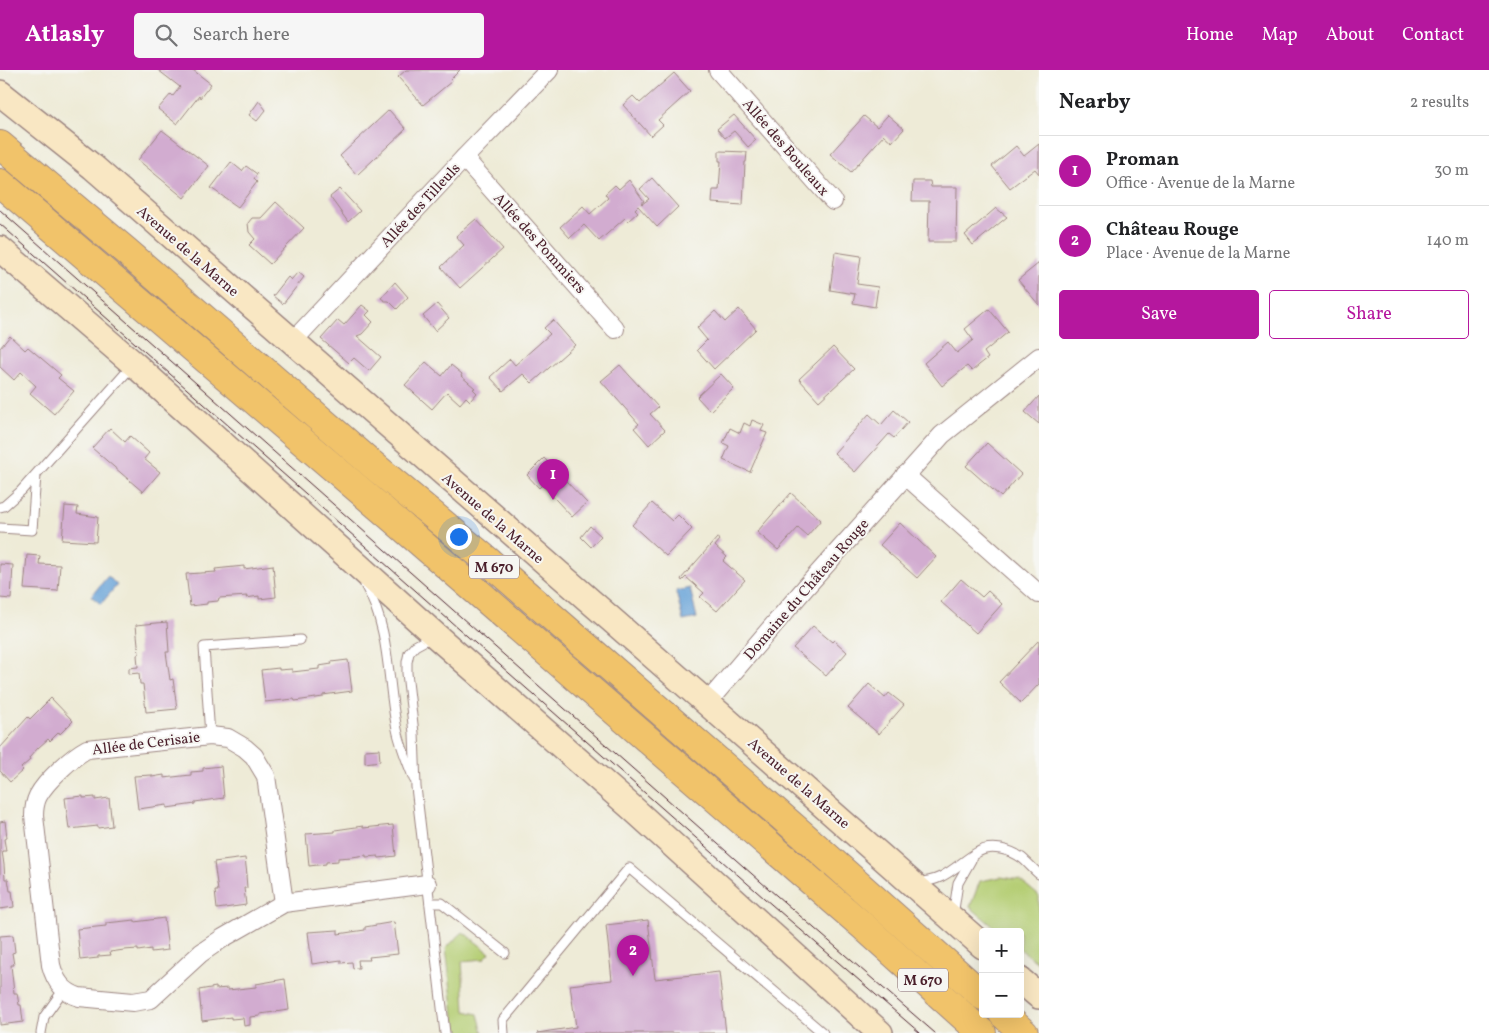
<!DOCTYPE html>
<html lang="en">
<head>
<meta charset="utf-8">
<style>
  body { margin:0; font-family:Vollkorn,serif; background:#f6f6f6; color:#202124 }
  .controls { position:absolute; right:15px; bottom:15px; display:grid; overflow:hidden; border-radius:5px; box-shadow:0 5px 20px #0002 }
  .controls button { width:45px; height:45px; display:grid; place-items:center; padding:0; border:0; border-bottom:1px solid #e0e0e0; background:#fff; color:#202124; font:25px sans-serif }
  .you { position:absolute; left:458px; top:466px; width:18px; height:18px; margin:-12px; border:4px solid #fff; border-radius:50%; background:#1a73e8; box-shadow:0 0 0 8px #1a73e833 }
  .badge { display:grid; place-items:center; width:32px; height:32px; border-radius:50%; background:#b5179e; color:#fff; font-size:16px; font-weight:700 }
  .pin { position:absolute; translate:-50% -41px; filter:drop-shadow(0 1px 2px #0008) }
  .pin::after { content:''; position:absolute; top:26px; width:18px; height:15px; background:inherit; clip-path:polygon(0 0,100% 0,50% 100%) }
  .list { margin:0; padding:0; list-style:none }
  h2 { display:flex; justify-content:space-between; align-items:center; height:65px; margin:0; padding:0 20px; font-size:21px }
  h2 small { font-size:16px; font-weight:400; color:#757577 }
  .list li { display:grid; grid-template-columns:32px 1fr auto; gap:15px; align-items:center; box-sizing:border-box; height:70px; padding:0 20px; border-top:1px solid #e0e0e0 }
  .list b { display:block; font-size:19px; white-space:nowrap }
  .list p { margin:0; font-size:16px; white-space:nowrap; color:#757577 }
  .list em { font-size:16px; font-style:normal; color:#757577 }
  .actions { display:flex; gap:10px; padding:15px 20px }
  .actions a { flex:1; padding:11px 0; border:1px solid #b5179e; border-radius:5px; text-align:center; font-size:18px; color:#b5179e }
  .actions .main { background:#b5179e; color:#fff }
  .icon { flex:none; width:28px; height:28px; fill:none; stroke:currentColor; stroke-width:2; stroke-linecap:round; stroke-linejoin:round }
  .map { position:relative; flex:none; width:1039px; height:963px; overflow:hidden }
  header { display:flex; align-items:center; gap:30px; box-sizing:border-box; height:70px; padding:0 25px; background:#b5179e; color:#fff }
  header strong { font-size:24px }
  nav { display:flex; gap:28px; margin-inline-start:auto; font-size:18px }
  .search { width:350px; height:45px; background:#f6f6f6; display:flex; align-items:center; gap:12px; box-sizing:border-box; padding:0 18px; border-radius:5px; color:#757577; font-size:19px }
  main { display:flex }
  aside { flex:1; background:#fff }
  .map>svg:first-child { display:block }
</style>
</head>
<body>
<header>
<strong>Atlasly</strong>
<div class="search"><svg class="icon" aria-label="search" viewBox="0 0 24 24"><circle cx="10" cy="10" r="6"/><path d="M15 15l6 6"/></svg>Search here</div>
<nav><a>Home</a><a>Map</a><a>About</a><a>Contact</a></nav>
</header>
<main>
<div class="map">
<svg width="1039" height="963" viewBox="0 0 1039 963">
  <rect width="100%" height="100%" fill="#f6f6f2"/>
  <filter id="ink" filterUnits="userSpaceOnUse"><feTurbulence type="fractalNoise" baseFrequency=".02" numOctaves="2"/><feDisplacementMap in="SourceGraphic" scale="10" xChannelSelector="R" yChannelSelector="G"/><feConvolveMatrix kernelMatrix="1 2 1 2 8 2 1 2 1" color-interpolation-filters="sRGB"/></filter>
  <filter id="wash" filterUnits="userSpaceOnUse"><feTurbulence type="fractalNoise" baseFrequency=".0096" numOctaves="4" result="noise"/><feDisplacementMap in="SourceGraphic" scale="20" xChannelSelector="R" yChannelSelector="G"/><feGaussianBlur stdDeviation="1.12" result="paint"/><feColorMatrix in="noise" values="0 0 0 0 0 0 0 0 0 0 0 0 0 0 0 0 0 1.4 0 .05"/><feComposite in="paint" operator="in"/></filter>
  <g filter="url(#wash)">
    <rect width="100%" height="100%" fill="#eeebd7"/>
    <g fill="#b4cd72" stroke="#7f764e">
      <path d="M1001,807L1020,810L1039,826V894L1020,879V862H1000L970,837L980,811Z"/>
      <path d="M463,862L490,883L484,889L462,891L465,941L478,944L483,963H456L446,878Z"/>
    </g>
    <g fill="#68a3d8" stroke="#596182">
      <path d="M108,506L117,515L101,534L91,526Z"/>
      <path d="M690,518L697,548L683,551L676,521Z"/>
    </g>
    <g id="blocks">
      <g fill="#d2acd0">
        <path d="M158,0H193L211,14L200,28L199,26L177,54L158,39L171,24L173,26L180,17Z"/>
        <path d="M406,0H460L451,9L452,11L423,35L398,7Z"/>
        <path d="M674,3L690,21L658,50L663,55L651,66L623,35L633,26L640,33Z"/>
        <path d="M259,31L266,40L257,51L249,45Z"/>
        <path d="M389,40L406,59L357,105L340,86Z"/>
        <path d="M734,45L756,70L748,77L734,61L725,68L717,59Z"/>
        <path d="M888,45L904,59L892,72L884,65L851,102L830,84L864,46L877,57Z"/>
        <path d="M162,60L209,96L184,128L138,90Z"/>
        <path d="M1039,74V104L1035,99L1010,118L992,96L1016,76L1024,86Z"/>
        <path d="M719,81L747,82L746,92H745L743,135L712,133L713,120H719L721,91H719Z"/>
        <path d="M231,92L242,101L246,96L257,104L254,109L257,112L238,137L211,118Z"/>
        <path d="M652,108L678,137L657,157L638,136L635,139L638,142L628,151L625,148L599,171L584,155L570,168L560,157L583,136L590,144L608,128L605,124L615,115L619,119L629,110L644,131L641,133L642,134L649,129L640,119Z"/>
        <path d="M913,111H930L931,117H957L956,172H928L929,131H912Z"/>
        <path d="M340,119L360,141L348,152L330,127Z"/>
        <path d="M276,132L304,158L270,194L249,175L255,169L249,162L248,153L252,148H261Z"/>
        <path d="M996,138L1007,147L973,175L965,165Z"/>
        <path d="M476,149L503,179L460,218L441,197L464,175L456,166Z"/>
        <path d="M835,182L861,186L857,214L878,217L875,237L853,233L855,224L830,220Z"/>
        <path d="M1039,193V235L1018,210Z"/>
        <path d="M298,202L304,207L283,234L273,226L288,207L291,210Z"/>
        <path d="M395,212L408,227L397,239L389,231H385L381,228Z"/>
        <path d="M437,234L449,248L435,261L423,246Z"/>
        <path d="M362,235L370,241L366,245L373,252L362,264L357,266L381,287L369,301L354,288L349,293L321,269L338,250L344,255Z"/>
        <path d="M739,239L756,259L714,299L697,280L707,270L697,258L715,241L725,252Z"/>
        <path d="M989,239L1008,262L984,282L988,288L979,295L972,301L967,296L942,316L924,293L948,272L957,283L973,270L965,259Z"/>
        <path d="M553,250L575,275L532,313L523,304L503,321L490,307L510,289L515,295L550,264L544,258Z"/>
        <path d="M10,266L25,280L28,277L61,305L58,308L74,321L54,344L30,323L36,316L21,302L14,310L0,297V278Z"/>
        <path d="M833,277L854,299L819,331L799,309Z"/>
        <path d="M426,292L442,306L451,295L462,304L461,306L475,318L473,319L477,323L470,331L466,327L460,334L447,322L432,339L405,315Z"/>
        <path d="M620,295L658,337L650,344L665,360L649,375L634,358L639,354L601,311Z"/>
        <path d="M721,304L734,318L710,341L697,327Z"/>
        <path d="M1039,326V354L1025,342Z"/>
        <path d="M894,340L908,352L894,368L889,364L855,402L834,383L869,344L881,355Z"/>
        <path d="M752,350L764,355L761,361L767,363L750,402L723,390L729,376L723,373L730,358L740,363L744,353L750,356Z"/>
        <path d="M110,358L125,372L130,366L149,383L144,389L160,402L143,422L92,378Z"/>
        <path d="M987,373L1021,404L1001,427L966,396Z"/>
        <path d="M544,388L587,433L572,447L542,415L539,418L527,405Z"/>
        <path d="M791,423L821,450L807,466L798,458L778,480L757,462Z"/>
        <path d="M652,433L672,451L678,445L692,459L666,486L632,455Z"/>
        <path d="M65,436L78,437L77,444L98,447L96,472L62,470Z"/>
        <path d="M900,453L936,487L917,508L880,475Z"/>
        <path d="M590,456L601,466L591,477L581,467Z"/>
        <path d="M717,468L720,470L715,476L727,487L723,491L745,510L717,541L700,527L704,523L686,507L682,511L681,509Z"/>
        <path d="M27,485L40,486L39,494L60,495L58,521L24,519Z"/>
        <path d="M0,494L13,495L11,529L0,528Z"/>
        <path d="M273,495L276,527L259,529V526L246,528L247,526L219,528L218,531L207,532V534L190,536L186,504L216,502L215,499L244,496V499Z"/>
        <path d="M961,509L982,527L988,521L1002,534L976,563L941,532Z"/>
        <path d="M167,552L169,582H166L170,610L173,609L177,639L146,642L143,614H140L139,603L129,604V598L138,597L137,585L139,584L136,555Z"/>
        <path d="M813,556L832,572L834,570L847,582L826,606L793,578Z"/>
        <path d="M1039,570V614L1021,633L999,612Z"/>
        <path d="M348,590L352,621L323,625V627L295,631L294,629L265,632L261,600L279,598V600L292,599V602L319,599V596L332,594L331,592Z"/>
        <path d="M869,614L885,628L889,623L904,635L879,664L848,638Z"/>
        <path d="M51,628L73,651L60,664L59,662L50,671L48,669L38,678L29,688L30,690L21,698L23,700L10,712L0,701V678L18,658L28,647L30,649Z"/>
        <path d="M379,679L380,691L365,693V680Z"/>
        <path d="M221,696L224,728L195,732V734L167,738V735L138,739L134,706L152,705V707L164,705V708L191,705V702L203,701V698Z"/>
        <path d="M83,726V728L95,727V730L109,728L112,756L98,758V756L69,759L65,728Z"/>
        <path d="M5,751L7,768L4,769L6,781H2L4,795L5,809H8L10,821H12L14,837L0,839V752Z"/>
        <path d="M393,755L396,786L379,788L378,786L366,787V785L352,787L338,788V791L326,792V794L309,796L306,764L335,762V760L363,756V758Z"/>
        <path d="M245,788L247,805H246L247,818H244L246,835L217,839L215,821H218L214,792Z"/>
        <path d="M164,848L168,880L151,882V879L138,881V879L124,880L110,882L111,885L98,886V888L80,890L77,859L106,856V853L135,850V852Z"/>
        <path d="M648,850L655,909L719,902L726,963H537L576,957L570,915L612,910L606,855Z"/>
        <path d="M394,852L398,884L369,887L370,890H358L359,898H356L353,899L352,892L341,893V890L312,894L308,862L338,860V864L365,860V857Z"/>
        <path d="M13,865L15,882L12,883L14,895H11L14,923H17L19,935H21L23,952L0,955V866Z"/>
        <path d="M285,909L289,940L260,944V946L250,947V955L244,956L243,948L231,949V947L202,951L199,920L216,917V919L228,918V920L256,917V914Z"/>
      </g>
    </g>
  </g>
  <g filter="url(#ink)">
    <use href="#blocks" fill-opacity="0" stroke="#9c8581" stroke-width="1"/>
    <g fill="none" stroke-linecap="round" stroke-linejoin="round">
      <g stroke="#9c8581" stroke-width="11">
        <g id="lane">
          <path d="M0,437L4,436L21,421L132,296"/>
          <path d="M0,458L32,460L36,405"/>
          <path d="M365,515C390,557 387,607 396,654C399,673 407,691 414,709"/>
          <path d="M433,566L415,576L409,583L407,592V603L414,663L416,717L445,963"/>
          <path d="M210,666L204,577L300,570"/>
          <path d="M916,812C944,813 957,794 978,782C991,774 1011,780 1022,788C1028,793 1033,799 1039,804"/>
          <path d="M430,833H442L505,883"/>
          <path d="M953,846L958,813L971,790"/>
          <path d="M41,963L44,947L64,919"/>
          <path d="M504,963L503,950L629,798L823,963"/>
        </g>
      </g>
      <g stroke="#9c8581" stroke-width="20">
        <g id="street">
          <path d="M718,0L833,131"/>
          <path d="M464,88L615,259"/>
          <path d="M292,272L464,88L549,0"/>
          <path d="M905,405L1039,524"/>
          <path d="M707,633L806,517L942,365L1039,287"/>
          <path d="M284,833L266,706L254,686L245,678L228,668L210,666L87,679C72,687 46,711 38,726C35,732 34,739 34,746L51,895C55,911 63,922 79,927L133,932L151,929L201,883L223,868L284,833L427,814"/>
        </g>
      </g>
      <g stroke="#9c8581" stroke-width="28">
        <g id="secondary">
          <path d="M0,23L93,97L707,633L983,876"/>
          <path d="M0,179L134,294L435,565L630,736L880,963"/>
          <path d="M1020,910L1039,926"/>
        </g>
      </g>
      <g stroke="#9c8581" stroke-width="30">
        <g id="primary">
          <path d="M0,75L127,182L373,395L488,491L804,766L983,926"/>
          <path d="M0,113L391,447L863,856L982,963"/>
          <path d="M1003,944L1024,963"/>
        </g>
      </g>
      <use href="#lane" stroke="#fff" stroke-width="9"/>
      <use href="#street" stroke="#fff" stroke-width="18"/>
      <use href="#secondary" stroke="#f9e7c3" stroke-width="25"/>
      <use href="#primary" stroke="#f1c36a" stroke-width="28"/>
      <g stroke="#4a1f2b" stroke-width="1">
        <path d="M0,140L769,819L935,963"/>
        <path d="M0,154L764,828L920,963"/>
      </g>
    </g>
  </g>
  <g text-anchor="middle" stroke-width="4" stroke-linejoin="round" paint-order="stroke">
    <g fill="#f6f6f2" stroke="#7e6067" stroke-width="1">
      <rect x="469" y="485.5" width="50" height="23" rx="4"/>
      <rect x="898" y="898.5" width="50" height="23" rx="4"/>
    </g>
    <g font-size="14" font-weight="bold" fill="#4a1f2b">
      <text x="494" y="502">M 670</text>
      <text x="923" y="915">M 670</text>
    </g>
    <g font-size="15" fill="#4a1f2b" stroke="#f6f6f2">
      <text transform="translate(786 77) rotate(49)" y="5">Allée des Bouleaux</text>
      <text transform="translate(420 135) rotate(-47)" y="5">Allée des Tilleuls</text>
      <text transform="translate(540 173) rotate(48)" y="5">Allée des Pommiers</text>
      <text transform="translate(188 181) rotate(41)" y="5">Avenue de la Marne</text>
      <text transform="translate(493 448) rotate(41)" y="5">Avenue de la Marne</text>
      <text transform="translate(806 519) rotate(-49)" y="5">Domaine du Château Rouge</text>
      <text transform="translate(146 673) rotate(-7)" y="5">Allée de Cerisaie</text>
      <text transform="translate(799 713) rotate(41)" y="5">Avenue de la Marne</text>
    </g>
  </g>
</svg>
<div class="controls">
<button>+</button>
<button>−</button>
</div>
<div class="you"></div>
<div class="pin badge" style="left:553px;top:430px">1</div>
<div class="pin badge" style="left:633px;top:906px">2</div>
</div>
<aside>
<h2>Nearby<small>2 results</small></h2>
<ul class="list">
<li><span class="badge">1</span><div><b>Proman</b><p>Office · Avenue de la Marne</p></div><em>30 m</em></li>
<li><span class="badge">2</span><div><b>Château Rouge</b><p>Place · Avenue de la Marne</p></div><em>140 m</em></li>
</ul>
<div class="actions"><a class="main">Save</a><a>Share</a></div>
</aside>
</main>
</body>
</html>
